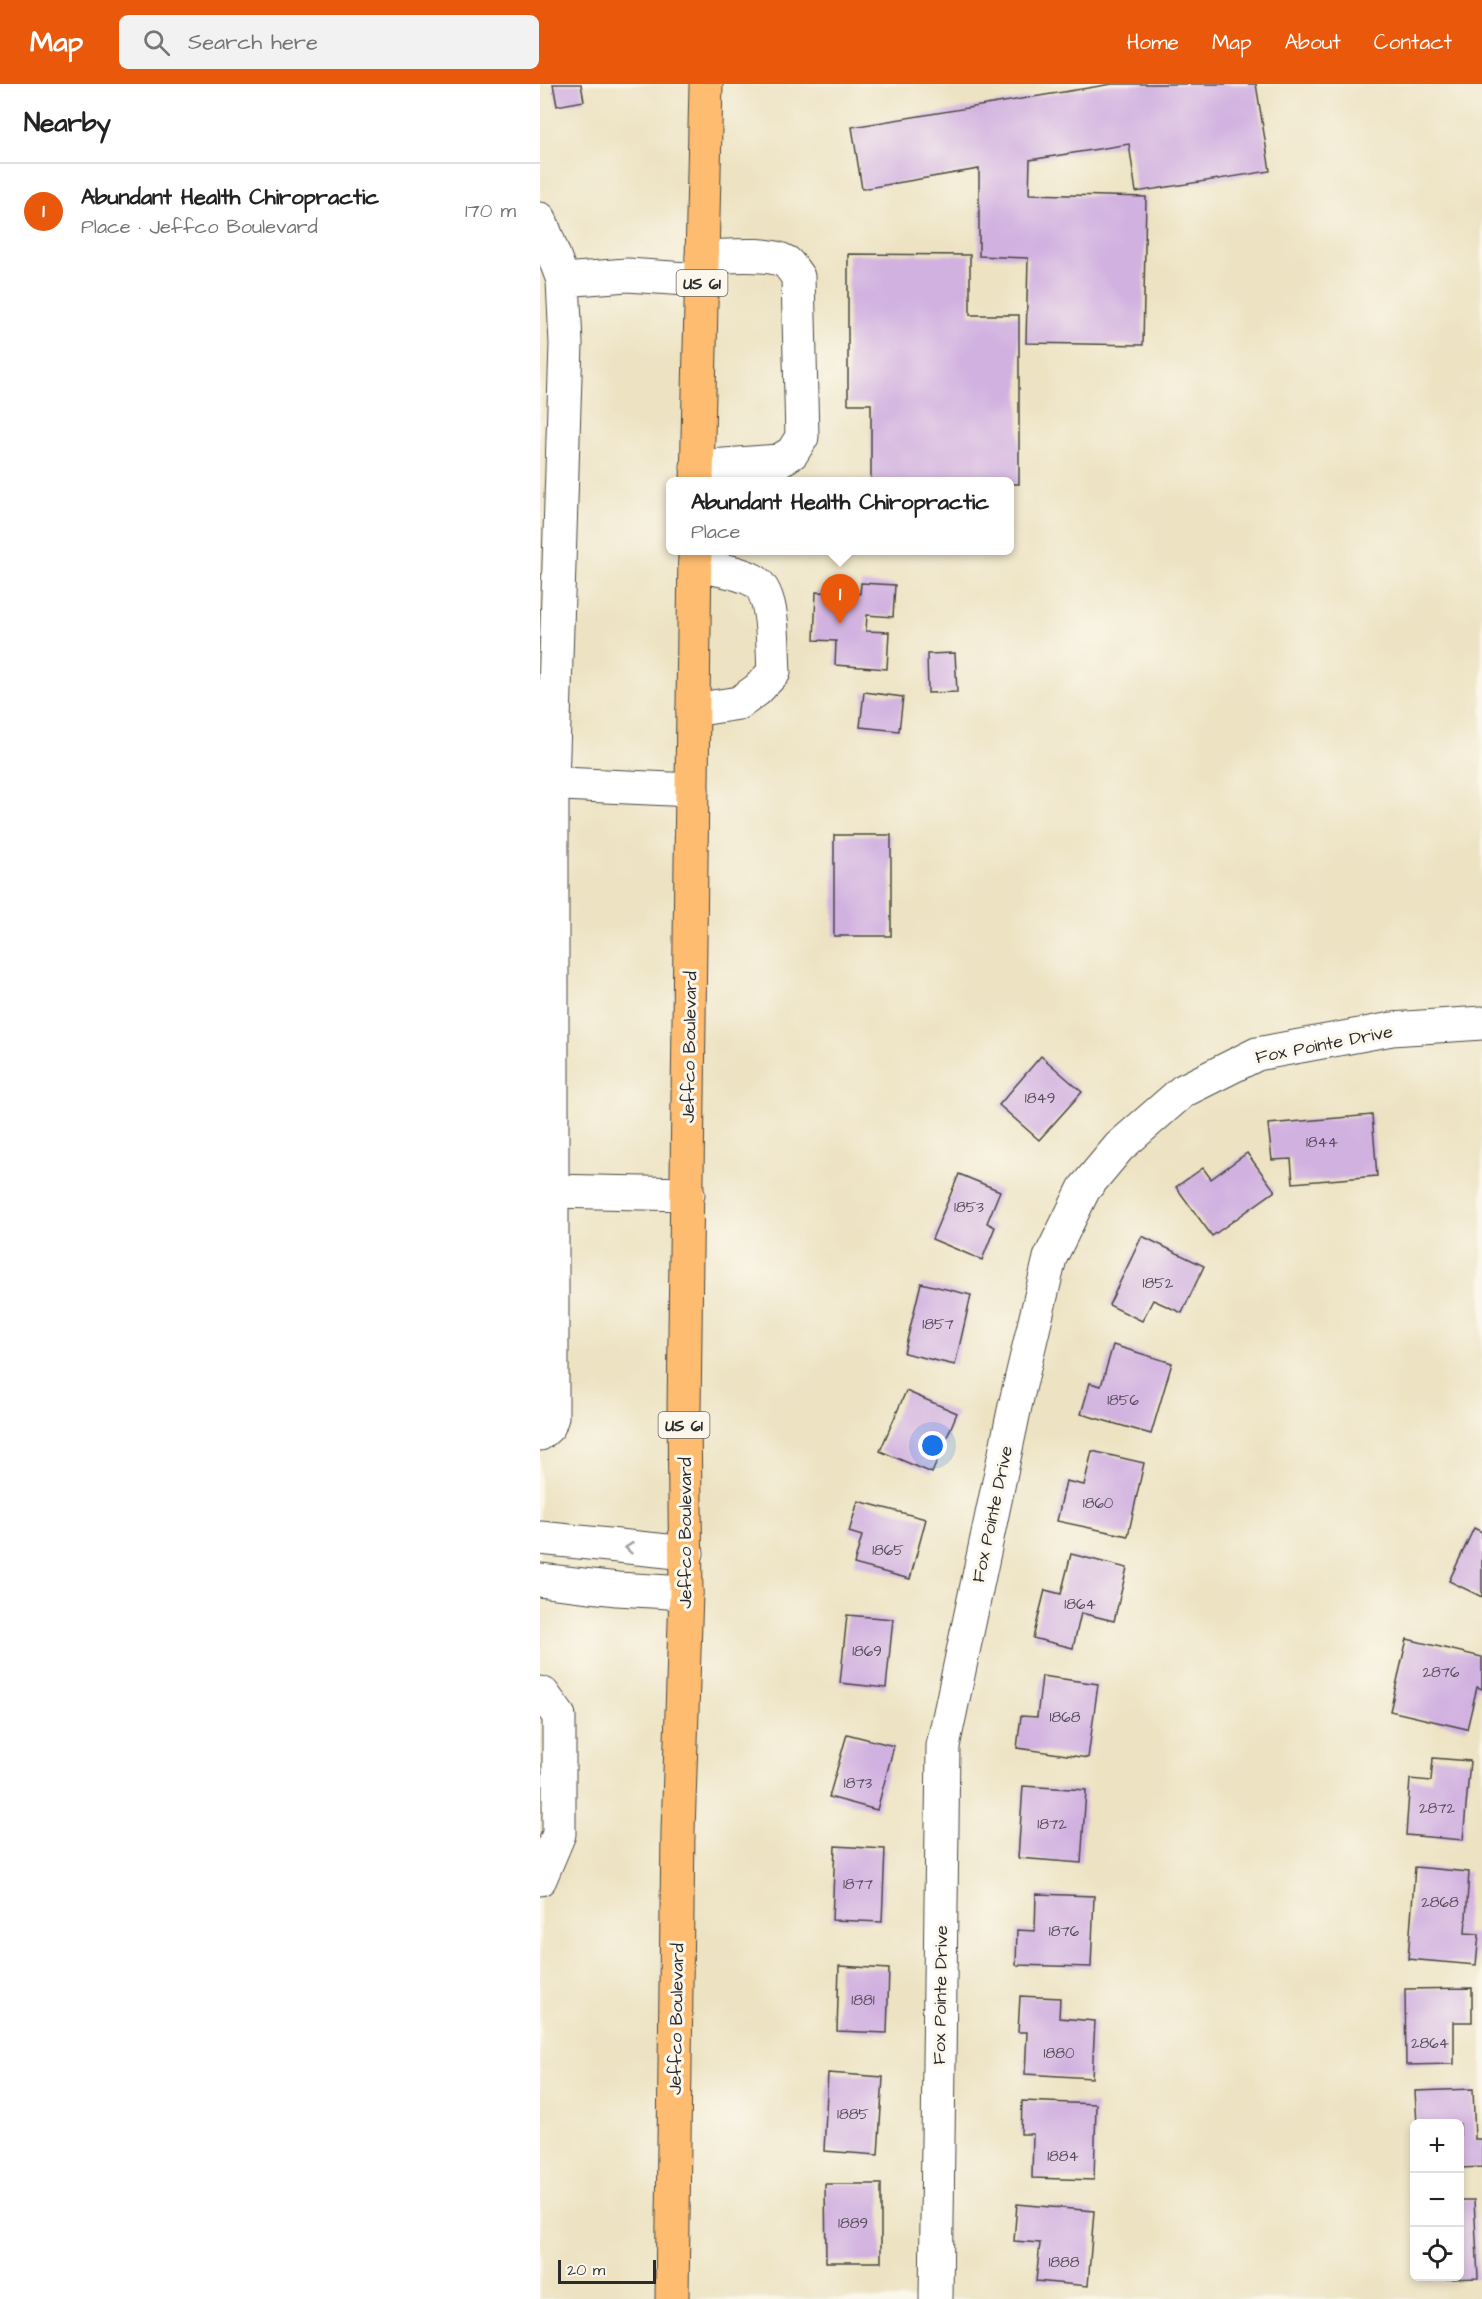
<!DOCTYPE html>
<html lang="en">
<head>
<meta charset="utf-8">
<style>
  body { margin:0; font-family:"Architects Daughter",sans-serif; background:#f2f2f2; color:#222 }
  .controls { position:absolute; right:18px; bottom:18px; display:grid; overflow:hidden; border-radius:9px; box-shadow:0 3px 9px #0003 }
  .controls button { width:54px; height:54px; display:grid; place-items:center; padding:0; border:0; border-bottom:2px solid #e0e0e0; background:#fff; color:#222; font:30px sans-serif }
  .scale { position:absolute; left:18px; bottom:15px; width:98px; box-sizing:border-box; padding-left:6px; border:3px solid #2b2b2b; border-top:0; font-size:16px; line-height:21px; white-space:nowrap; color:#2b2b2b; -webkit-text-stroke:4px #fbf7ec; paint-order:stroke }
  .you { position:absolute; left:393px; top:1362px; width:21px; height:21px; margin:-15px; border:4px solid #fff; border-radius:50%; background:#1a73e8; box-shadow:0 0 0 9px #1a73e833 }
  .badge { display:grid; place-items:center; width:39px; height:39px; border-radius:50%; background:#ea580c; color:#fff; font-size:20px; font-weight:700 }
  .pin { position:absolute; translate:-50% -50px; filter:drop-shadow(0 2px 3px #0008) }
  .pin::after { content:''; position:absolute; top:32px; width:21px; height:18px; background:inherit; clip-path:polygon(0 0,100% 0,50% 100%) }
  .popup { position:absolute; left:126px; top:393px; width:348px; height:78px; box-sizing:border-box; display:grid; place-content:center; border-radius:9px; background:#fff; filter:drop-shadow(0 2px 4px #0005); font-size:20px; white-space:nowrap; color:#767676 }
  .popup b { font-size:22px; color:#222 }
  .popup::after { content:''; position:absolute; left:50%; top:100%; margin-left:-12px; border:12px solid transparent; border-top-color:#fff }
  .list { margin:0; padding:0; list-style:none }
  h2 { display:flex; justify-content:space-between; align-items:center; height:78px; margin:0; padding:0 24px; font-size:26px }
  h2 small { font-size:20px; font-weight:400; color:#767676 }
  .list li { display:grid; grid-template-columns:39px 1fr auto; gap:18px; align-items:center; box-sizing:border-box; height:96px; padding:0 24px; border-top:2px solid #e0e0e0 }
  .list b { display:block; font-size:22px; white-space:nowrap }
  .list p { margin:0; font-size:20px; white-space:nowrap; color:#767676 }
  .list em { font-size:20px; font-style:normal; color:#767676 }
  .icon { flex:none; width:33px; height:33px; fill:none; stroke:currentColor; stroke-width:2; stroke-linecap:round; stroke-linejoin:round }
  .map { position:relative; flex:none; width:942px; height:2215px; overflow:hidden }
  header { display:flex; align-items:center; gap:36px; box-sizing:border-box; height:84px; padding:0 30px; background:#ea580c; color:#fff }
  header strong { font-size:28px }
  nav { display:flex; gap:33px; margin-inline-start:auto; font-size:21px }
  .search { width:420px; height:54px; background:#f2f2f2; display:flex; align-items:center; gap:15px; box-sizing:border-box; padding:0 21px; border-radius:9px; color:#767676; font-size:22px }
  main { display:flex }
  aside { flex:1; background:#fff }
  .map>svg:first-child { display:block }
</style>
</head>
<body>
<header>
<strong>Map</strong>
<div class="search"><svg class="icon" aria-label="search" viewBox="0 0 24 24"><circle cx="10" cy="10" r="6"/><path d="M15 15l6 6"/></svg>Search here</div>
<nav><a>Home</a><a>Map</a><a>About</a><a>Contact</a></nav>
</header>
<main>
<aside>
<h2>Nearby<small></small></h2>
<ul class="list">
<li><span class="badge">1</span><div><b>Abundant Health Chiropractic</b><p>Place · Jeffco Boulevard</p></div><em>170 m</em></li>
</ul>
</aside>
<div class="map">
<svg width="942" height="2215" viewBox="0 0 942 2215">
  <rect width="100%" height="100%" fill="#fbf7ec"/>
  <filter id="ink" filterUnits="userSpaceOnUse"><feTurbulence type="fractalNoise" baseFrequency=".0167" numOctaves="2"/><feDisplacementMap in="SourceGraphic" scale="12" xChannelSelector="R" yChannelSelector="G"/><feConvolveMatrix kernelMatrix="1 2 1 2 8 2 1 2 1" color-interpolation-filters="sRGB"/></filter>
  <filter id="wash" filterUnits="userSpaceOnUse"><feTurbulence type="fractalNoise" baseFrequency=".008" numOctaves="4" result="noise"/><feDisplacementMap in="SourceGraphic" scale="24" xChannelSelector="R" yChannelSelector="G"/><feGaussianBlur stdDeviation="1.35" result="paint"/><feColorMatrix in="noise" values="0 0 0 0 0 0 0 0 0 0 0 0 0 0 0 0 0 1.4 0 .05"/><feComposite in="paint" operator="in"/></filter>
  <g filter="url(#wash)">
    <rect width="100%" height="100%" fill="#ede3c3"/>
    <g id="blocks">
      <g fill="#d1b1e0">
        <path d="M13,0H41L44,17L17,22Z"/>
        <path d="M572,0H716L730,87L596,108L589,60L490,76L489,110L606,113L603,261L486,259L488,174L439,172V85L322,105L312,43Z"/>
        <path d="M308,170L430,171V231H479V400H470V398H331V320H308Z"/>
        <path d="M321,499L355,501L353,533L327,531L326,547L349,548L347,585L295,581L296,557L274,556L276,508L320,510Z"/>
        <path d="M415,569L417,608L388,609L387,570Z"/>
        <path d="M324,608L363,613L359,647L320,643Z"/>
        <rect x="294" y="751" width="57" height="101"/>
        <path d="M501,972L542,1008L499,1056L459,1021Z"/>
        <path d="M832,1031L837,1092L753,1099L751,1075L732,1076L728,1040Z"/>
        <path d="M707,1069L735,1107L672,1152L636,1103L663,1084L671,1095Z"/>
        <path d="M419,1090L460,1107L447,1139L455,1143L442,1176L392,1155Z"/>
        <path d="M602,1152L664,1182L642,1229L613,1216L602,1237L569,1221Z"/>
        <path d="M381,1199L431,1211L415,1281L364,1269Z"/>
        <path d="M573,1261L632,1279L611,1350L541,1330L550,1299L561,1302Z"/>
        <path d="M366,1307L417,1329L392,1389L340,1367Z"/>
        <path d="M552,1367L604,1379L588,1452L517,1437L526,1397L544,1401Z"/>
        <path d="M318,1417L386,1435L370,1495L314,1480L322,1452L309,1448Z"/>
        <path d="M934,1444L942,1448V1513L909,1497Z"/>
        <path d="M531,1470L587,1484L574,1537L541,1529L533,1564L493,1554L505,1506L521,1510Z"/>
        <path d="M307,1531L353,1535L346,1604L300,1599Z"/>
        <path d="M867,1555L942,1573V1605L937,1603L927,1645L850,1627Z"/>
        <path d="M502,1592L558,1600L548,1674L477,1664L481,1632L497,1633Z"/>
        <path d="M307,1650L354,1662L337,1726L289,1713Z"/>
        <path d="M893,1674L930,1677L923,1756L866,1751L870,1695L891,1697Z"/>
        <path d="M483,1702L546,1706L541,1779L478,1774Z"/>
        <path d="M295,1762L345,1765L342,1838L292,1836Z"/>
        <path d="M875,1783L929,1788L925,1849L939,1850L936,1881L868,1875Z"/>
        <path d="M496,1810L554,1812L551,1883L476,1881L477,1846L495,1847Z"/>
        <path d="M299,1882L349,1885L347,1949L297,1947Z"/>
        <path d="M932,1904V1938H914V1980L866,1981L865,1905Z"/>
        <path d="M480,1912L520,1914L519,1934L555,1937L552,1994L485,1990L487,1948H478Z"/>
        <path d="M288,1989L343,1993L338,2071L284,2067Z"/>
        <path d="M933,2005L935,2055H942V2083L920,2084V2040H877L875,2007Z"/>
        <path d="M482,2017L556,2020L554,2096L492,2094L493,2050H481Z"/>
        <path d="M285,2100H341V2178H286Z"/>
        <path d="M920,2116H934L938,2194L881,2196L880,2192H920Z"/>
        <path d="M477,2120L554,2127L548,2202L496,2197L500,2159L474,2157Z"/>
      </g>
    </g>
  </g>
  <g filter="url(#ink)">
    <use href="#blocks" fill-opacity="0" stroke="#484742" stroke-width="1.5"/>
    <g fill="none" stroke-linecap="round" stroke-linejoin="round">
      <g stroke="#484742" stroke-width="35">
        <g id="minor">
          <path d="M0,135L23,196"/>
          <path d="M157,383L238,377L252,369L262,353L258,193C254,188 251,182 246,178C228,167 184,173 162,173"/>
          <path d="M153,626L199,619L217,606L234,588C232,565 236,508 213,496C197,487 173,485 155,480"/>
          <path d="M0,699L152,706"/>
          <path d="M0,1125L11,1107L148,1110"/>
          <path d="M0,1350L9,1342L12,1333V700L26,260L23,196L87,191L162,196"/>
          <path d="M0,1454L147,1469"/>
          <path d="M0,1496L77,1505L146,1509"/>
          <path d="M0,1609L3,1610L19,1632V1750L0,1795"/>
          <path d="M396,2215L403,1662L475,1322L510,1174L544,1105L579,1063L643,1007L717,970L852,945L942,939"/>
        </g>
      </g>
      <g stroke="#484742" stroke-width="35">
        <g id="major">
          <path d="M157,398L166,0"/>
          <path d="M132,2215L138,1747L146,1509L144,1328L155,466"/>
        </g>
      </g>
      <use href="#minor" stroke="#fff" stroke-width="33"/>
      <use href="#major" stroke="#fdbc70" stroke-width="33"/>
    </g>
    <defs><path id="oneway-chevron" d="M-2-3.5L2.5 0L-2 3.5" fill="none" stroke-width="1.6" stroke-linecap="round" stroke-linejoin="round" transform="scale(1.5)"/></defs>
    <use stroke="#a0a0a0" href="#oneway-chevron" transform="translate(89 1464) rotate(-175)"/>
  </g>
  <g text-anchor="middle" stroke-width="6" stroke-linejoin="round" paint-order="stroke">
    <g font-size="15" fill="#544c58">
      <text x="500" y="1019">1849</text>
      <text x="782" y="1063">1844</text>
      <text x="429" y="1128">1853</text>
      <text x="618" y="1204">1852</text>
      <text x="398" y="1245">1857</text>
      <text x="583" y="1321">1856</text>
      <text x="558" y="1424">1860</text>
      <text x="348" y="1471">1865</text>
      <text x="540" y="1525">1864</text>
      <text x="327" y="1572">1869</text>
      <text x="901" y="1593">2876</text>
      <text x="525" y="1638">1868</text>
      <text x="318" y="1704">1873</text>
      <text x="897" y="1729">2872</text>
      <text x="512" y="1745">1872</text>
      <text x="318" y="1805">1877</text>
      <text x="900" y="1823">2868</text>
      <text x="524" y="1852">1876</text>
      <text x="323" y="1921">1881</text>
      <text x="890" y="1964">2864</text>
      <text x="519" y="1974">1880</text>
      <text x="313" y="2035">1885</text>
      <text x="523" y="2077">1884</text>
      <text x="313" y="2144">1889</text>
      <text x="524" y="2183">1888</text>
    </g>
    <g fill="#fbf7ec" stroke="#696865" stroke-width="1.5">
      <rect x="136.5" y="186" width="51" height="26" rx="4.5"/>
      <rect x="118.5" y="1328" width="51" height="26" rx="4.5"/>
    </g>
    <g font-size="16" font-weight="bold" fill="#2b2b2b">
      <text x="162" y="205">US 61</text>
      <text x="144" y="1347">US 61</text>
    </g>
    <g font-size="18" fill="#2b2b2b" stroke="#fbf7ec">
      <text transform="translate(784 960) rotate(-11)" y="6">Fox Pointe Drive</text>
      <text transform="translate(149 963) rotate(-89)" y="6">Jeffco Boulevard</text>
      <text transform="translate(452 1430) rotate(-78)" y="6">Fox Pointe Drive</text>
      <text transform="translate(145 1449) rotate(-90)" y="6">Jeffco Boulevard</text>
      <text transform="translate(400 1911) rotate(-89)" y="6">Fox Pointe Drive</text>
      <text transform="translate(136 1935) rotate(-89)" y="6">Jeffco Boulevard</text>
    </g>
  </g>
</svg>
<div class="controls">
<button>+</button>
<button>−</button>
<button><svg class="icon" aria-label="locate" viewBox="0 0 24 24"><circle cx="12" cy="12" r="6"/><path d="M12 2v4M12 18v4M2 12h4M18 12h4"/></svg></button>
</div>
<div class="scale">20 m</div>
<div class="you"></div>
<div class="pin badge" style="left:300px;top:540px">1</div>
<div class="popup"><b>Abundant Health Chiropractic</b>Place</div>
</div>
</main>
</body>
</html>
